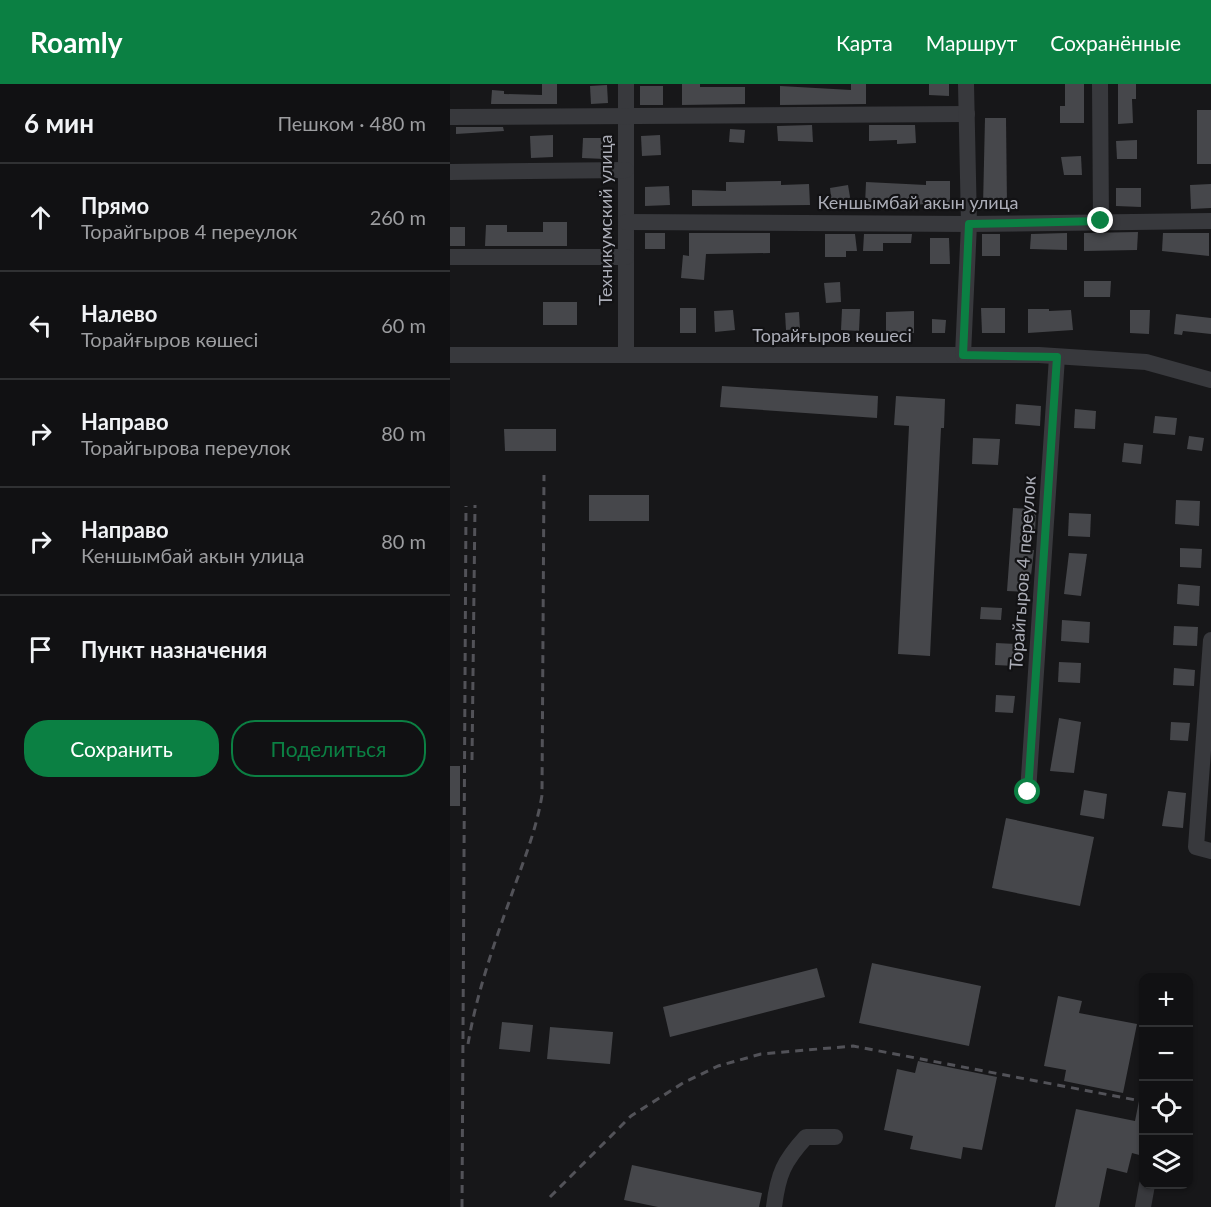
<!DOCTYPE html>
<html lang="ru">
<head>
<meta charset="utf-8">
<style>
  body { margin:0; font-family:Lato,sans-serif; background:#1e1f21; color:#f1f3f6 }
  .controls { position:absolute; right:18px; bottom:18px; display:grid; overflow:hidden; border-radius:12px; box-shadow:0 2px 4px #0004 }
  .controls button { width:54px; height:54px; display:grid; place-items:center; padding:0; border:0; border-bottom:2px solid #303133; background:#111113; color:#f1f3f6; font:30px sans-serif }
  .stop { position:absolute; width:18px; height:18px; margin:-14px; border:4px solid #0b8043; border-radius:50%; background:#fff }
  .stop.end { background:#0b8043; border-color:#fff; box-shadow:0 2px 6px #0008 }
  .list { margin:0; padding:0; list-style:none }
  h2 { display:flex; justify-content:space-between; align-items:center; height:78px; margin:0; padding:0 24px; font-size:26px }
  h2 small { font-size:20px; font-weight:400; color:#9c9da0 }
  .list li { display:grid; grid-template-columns:39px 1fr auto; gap:18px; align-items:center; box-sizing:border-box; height:108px; padding:0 24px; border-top:2px solid #303133 }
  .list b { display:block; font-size:22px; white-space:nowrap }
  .list p { margin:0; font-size:20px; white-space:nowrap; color:#9c9da0 }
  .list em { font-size:20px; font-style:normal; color:#9c9da0 }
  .actions { display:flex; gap:12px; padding:18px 24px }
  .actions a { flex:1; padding:14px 0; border:2px solid #0b8043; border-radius:24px; text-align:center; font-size:21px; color:#0b8043 }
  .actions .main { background:#0b8043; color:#fff }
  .icon { flex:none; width:33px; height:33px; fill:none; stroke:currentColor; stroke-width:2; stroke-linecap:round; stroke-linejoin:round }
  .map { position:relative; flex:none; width:761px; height:1123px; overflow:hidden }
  header { display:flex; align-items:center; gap:36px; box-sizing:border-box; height:84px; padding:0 30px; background:#0b8043; color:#fff }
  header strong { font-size:28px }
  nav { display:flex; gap:33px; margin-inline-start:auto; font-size:21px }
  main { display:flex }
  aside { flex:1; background:#111113 }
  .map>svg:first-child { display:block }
</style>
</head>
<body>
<header>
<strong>Roamly</strong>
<nav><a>Карта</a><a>Маршрут</a><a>Сохранённые</a></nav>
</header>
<main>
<aside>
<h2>6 мин<small>Пешком · 480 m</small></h2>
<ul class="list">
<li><svg class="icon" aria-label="ahead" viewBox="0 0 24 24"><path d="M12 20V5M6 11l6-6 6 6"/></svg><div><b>Прямо</b><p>Торайгыров 4 переулок</p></div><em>260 m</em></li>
<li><svg class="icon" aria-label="left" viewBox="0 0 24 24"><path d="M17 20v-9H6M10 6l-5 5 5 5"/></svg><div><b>Налево</b><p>Торайғыров көшесі</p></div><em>60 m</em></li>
<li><svg class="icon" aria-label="right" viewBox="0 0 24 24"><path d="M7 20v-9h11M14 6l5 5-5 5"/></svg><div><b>Направо</b><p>Торайгырова переулок</p></div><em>80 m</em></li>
<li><svg class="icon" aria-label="right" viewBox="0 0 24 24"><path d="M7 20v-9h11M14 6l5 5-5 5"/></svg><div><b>Направо</b><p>Кеншымбай акын улица</p></div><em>80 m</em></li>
<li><svg class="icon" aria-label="arrive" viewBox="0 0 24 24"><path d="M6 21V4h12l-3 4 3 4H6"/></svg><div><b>Пункт назначения</b></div></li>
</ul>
<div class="actions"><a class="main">Сохранить</a><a>Поделиться</a></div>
</aside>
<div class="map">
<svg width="761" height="1123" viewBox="0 0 761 1123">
  <rect width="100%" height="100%" fill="#171719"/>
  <g fill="#46474b">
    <path d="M92,0H107V20H41L42,6L54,7V10L92,11Z"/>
    <path d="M232,0H250V3H295V20L232,21Z"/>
    <path d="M401,0H416V20L330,21V2L401,6Z"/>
    <path d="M479,0H499V12L479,11Z"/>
    <path d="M615,0H634V39H610V22H615Z"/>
    <path d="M668,0H686V15H682L683,39L668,40Z"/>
    <path d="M157,1L158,19L141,20L140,2Z"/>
    <rect x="190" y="2" width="23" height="19"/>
    <rect x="747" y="26" width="14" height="54"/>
    <path d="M535,34H556L557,122H533Z"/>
    <path d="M362,41L363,58L328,57L327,42Z"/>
    <path d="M419,41H465L466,59L447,60V56L419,57Z"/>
    <path d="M6,43H53L54,47L6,50Z"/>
    <path d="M280,45L295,46L294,59L279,58Z"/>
    <path d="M103,51V73L81,74L80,52Z"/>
    <path d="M210,51L211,71L192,72L191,52Z"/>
    <path d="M133,54H156L155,75L132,74Z"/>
    <path d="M687,56V75H667L666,57Z"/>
    <path d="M631,72L632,91H614L611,73Z"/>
    <path d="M331,97V101L359,100L360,121L242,122V106L276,107V98Z"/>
    <path d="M476,97H500V120L415,121L416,98L476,101Z"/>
    <path d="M761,100V124L741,125L740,101Z"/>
    <path d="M398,101L401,119L382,122L380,104Z"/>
    <path d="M219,102L220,121L195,122V103Z"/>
    <path d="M666,104H691V123L666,122Z"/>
    <path d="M93,138H117V162H35L36,141H57V148H93Z"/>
    <rect x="0" y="143" width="15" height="19"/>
    <path d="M688,148L687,166L634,167V149Z"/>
    <rect x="195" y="149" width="20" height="16"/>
    <path d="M239,149H320V169L256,170L254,196L231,194L233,171L239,172Z"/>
    <path d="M617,149V166L580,165L581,150Z"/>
    <path d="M713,149H759V172L712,167Z"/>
    <path d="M375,150H405L407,167H396V173H375Z"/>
    <path d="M414,150H462L461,159H433V167H413Z"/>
    <rect x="532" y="150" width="18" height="22"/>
    <path d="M480,154H499L500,180H480Z"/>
    <path d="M634,197H661L660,213H634Z"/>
    <path d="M390,198L391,218L376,219L374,199Z"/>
    <rect x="93" y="218" width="34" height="23"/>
    <rect x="230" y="224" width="16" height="25"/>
    <path d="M531,224H555V249H532Z"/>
    <path d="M392,225H410L409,247L391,246Z"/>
    <path d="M578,225H599V227L621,226L623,246L578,249Z"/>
    <path d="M283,226L285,246L265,248L264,227Z"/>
    <path d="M680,226H700L699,250L680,249Z"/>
    <path d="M464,227V249L436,250V228Z"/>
    <path d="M349,228L350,245L336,246L335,229Z"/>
    <path d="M726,230L761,234V250L733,247L732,251L724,250Z"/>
    <path d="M482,235L496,236L495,249H482Z"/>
    <path d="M272,302L428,312L427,334L270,323Z"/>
    <path d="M446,312L495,315L494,344H491L480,572L448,570L459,342L444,341Z"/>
    <path d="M566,320L591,322L590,342L565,340Z"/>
    <path d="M625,325L646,327L645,345L624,344Z"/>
    <path d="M705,332L727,334L725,351L703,349Z"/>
    <path d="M54,345H106V367H55Z"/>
    <path d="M739,352L754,354L752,367L737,365Z"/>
    <path d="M523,354L550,355L548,381L522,380Z"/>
    <path d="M674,359L693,361L691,380L672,378Z"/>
    <rect x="139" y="411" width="60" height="26"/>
    <path d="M726,416L750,417L749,442L725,440Z"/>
    <path d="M563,424L586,425L585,451L578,450L577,466H584L579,508L557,507Z"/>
    <path d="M619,429L641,430L640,453L618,452Z"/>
    <path d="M730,464L752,465L751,484L730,483Z"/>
    <path d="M619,469L637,470L631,512L614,510Z"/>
    <path d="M728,500L750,502L749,522L727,520Z"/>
    <path d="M531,523L552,524L551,536L530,535Z"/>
    <path d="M612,536L640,538L639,559L611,557Z"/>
    <path d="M724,542L748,543L747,562L723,561Z"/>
    <path d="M546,559L566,560L565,582L545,581Z"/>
    <path d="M609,578L631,579L630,599L608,598Z"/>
    <path d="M724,584L745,586L744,602L723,601Z"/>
    <path d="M546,611L565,612L563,629L545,628Z"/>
    <path d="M609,634L631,638L624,689L600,687Z"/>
    <path d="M721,638L740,639L738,657L720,656Z"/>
    <rect x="0" y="682" width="10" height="40"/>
    <path d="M634,706L657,710L654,735L630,731Z"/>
    <path d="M718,707L736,709L733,744L712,742Z"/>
    <path d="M556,734L644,753L630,822L542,804Z"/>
    <path d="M422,879L531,902L519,962L409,939Z"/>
    <path d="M367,884L375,913L220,953L213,923Z"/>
    <path d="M608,912L632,917L629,929L687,940L673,1009L614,997L616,986L594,982Z"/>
    <path d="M52,938L83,941L80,968L49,965Z"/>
    <path d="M100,943L163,948L160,980L97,975Z"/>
    <path d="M468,977L547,993L532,1066L513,1063L511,1075L460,1065L463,1052L434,1046L447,985L465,989Z"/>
    <path d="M689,1017L693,1018V1072L682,1069L677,1089L657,1084L649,1123H605L626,1025L685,1037Z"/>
    <path d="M182,1081L312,1109L309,1123H208L174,1116Z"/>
  </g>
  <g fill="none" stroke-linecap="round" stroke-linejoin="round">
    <g stroke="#38393d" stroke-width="16">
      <path d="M176,0V271"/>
      <path d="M650,0L651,137"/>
      <path d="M0,33L517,30"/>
      <path d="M0,88L176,86"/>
      <path d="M176,138L519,140L761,137"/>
      <path d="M0,173H176"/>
      <path d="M0,271H589L696,278L761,296"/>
      <path d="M513,271L519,140L516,0"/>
      <path d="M761,556L746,763L761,767"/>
      <path d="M578,708L607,273"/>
      <path d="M324,1123C328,1090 334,1077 356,1053H385"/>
      <path d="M693,1123L697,1101"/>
    </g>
    <g stroke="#525258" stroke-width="3" stroke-dasharray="8 6" stroke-linecap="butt">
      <path d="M22,676L25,421"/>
      <path d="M18,960C27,907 46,854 64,804C75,773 87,743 92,711L94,391"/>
      <path d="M100,1113L181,1032L233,999L268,982L311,970L403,962L691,1017"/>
      <path d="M12,1123L16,422"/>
    </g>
  </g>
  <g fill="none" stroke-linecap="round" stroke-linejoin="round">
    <path stroke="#0b8043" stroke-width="8" d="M578,708L607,273L513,271L519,140L651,137"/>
  </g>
  <g text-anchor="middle" stroke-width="4.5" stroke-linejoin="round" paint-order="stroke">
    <g font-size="18" fill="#abadb7" stroke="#121214">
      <text x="468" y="125">Кеншымбай акын улица</text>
      <text transform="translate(156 136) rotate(-90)" y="6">Техникумский улица</text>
      <text x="382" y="258">Торайғыров көшесі</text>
      <text transform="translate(573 489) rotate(-86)" y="6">Торайгыров 4 переулок</text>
    </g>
  </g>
</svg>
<div class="controls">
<button>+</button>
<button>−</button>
<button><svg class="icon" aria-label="locate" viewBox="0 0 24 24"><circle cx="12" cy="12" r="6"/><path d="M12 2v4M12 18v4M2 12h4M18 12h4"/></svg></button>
<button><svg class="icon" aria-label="layers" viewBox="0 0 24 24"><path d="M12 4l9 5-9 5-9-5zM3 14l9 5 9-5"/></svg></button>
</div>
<div class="stop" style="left:578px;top:708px"></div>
<div class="stop end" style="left:651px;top:137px"></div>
</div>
</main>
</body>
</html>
